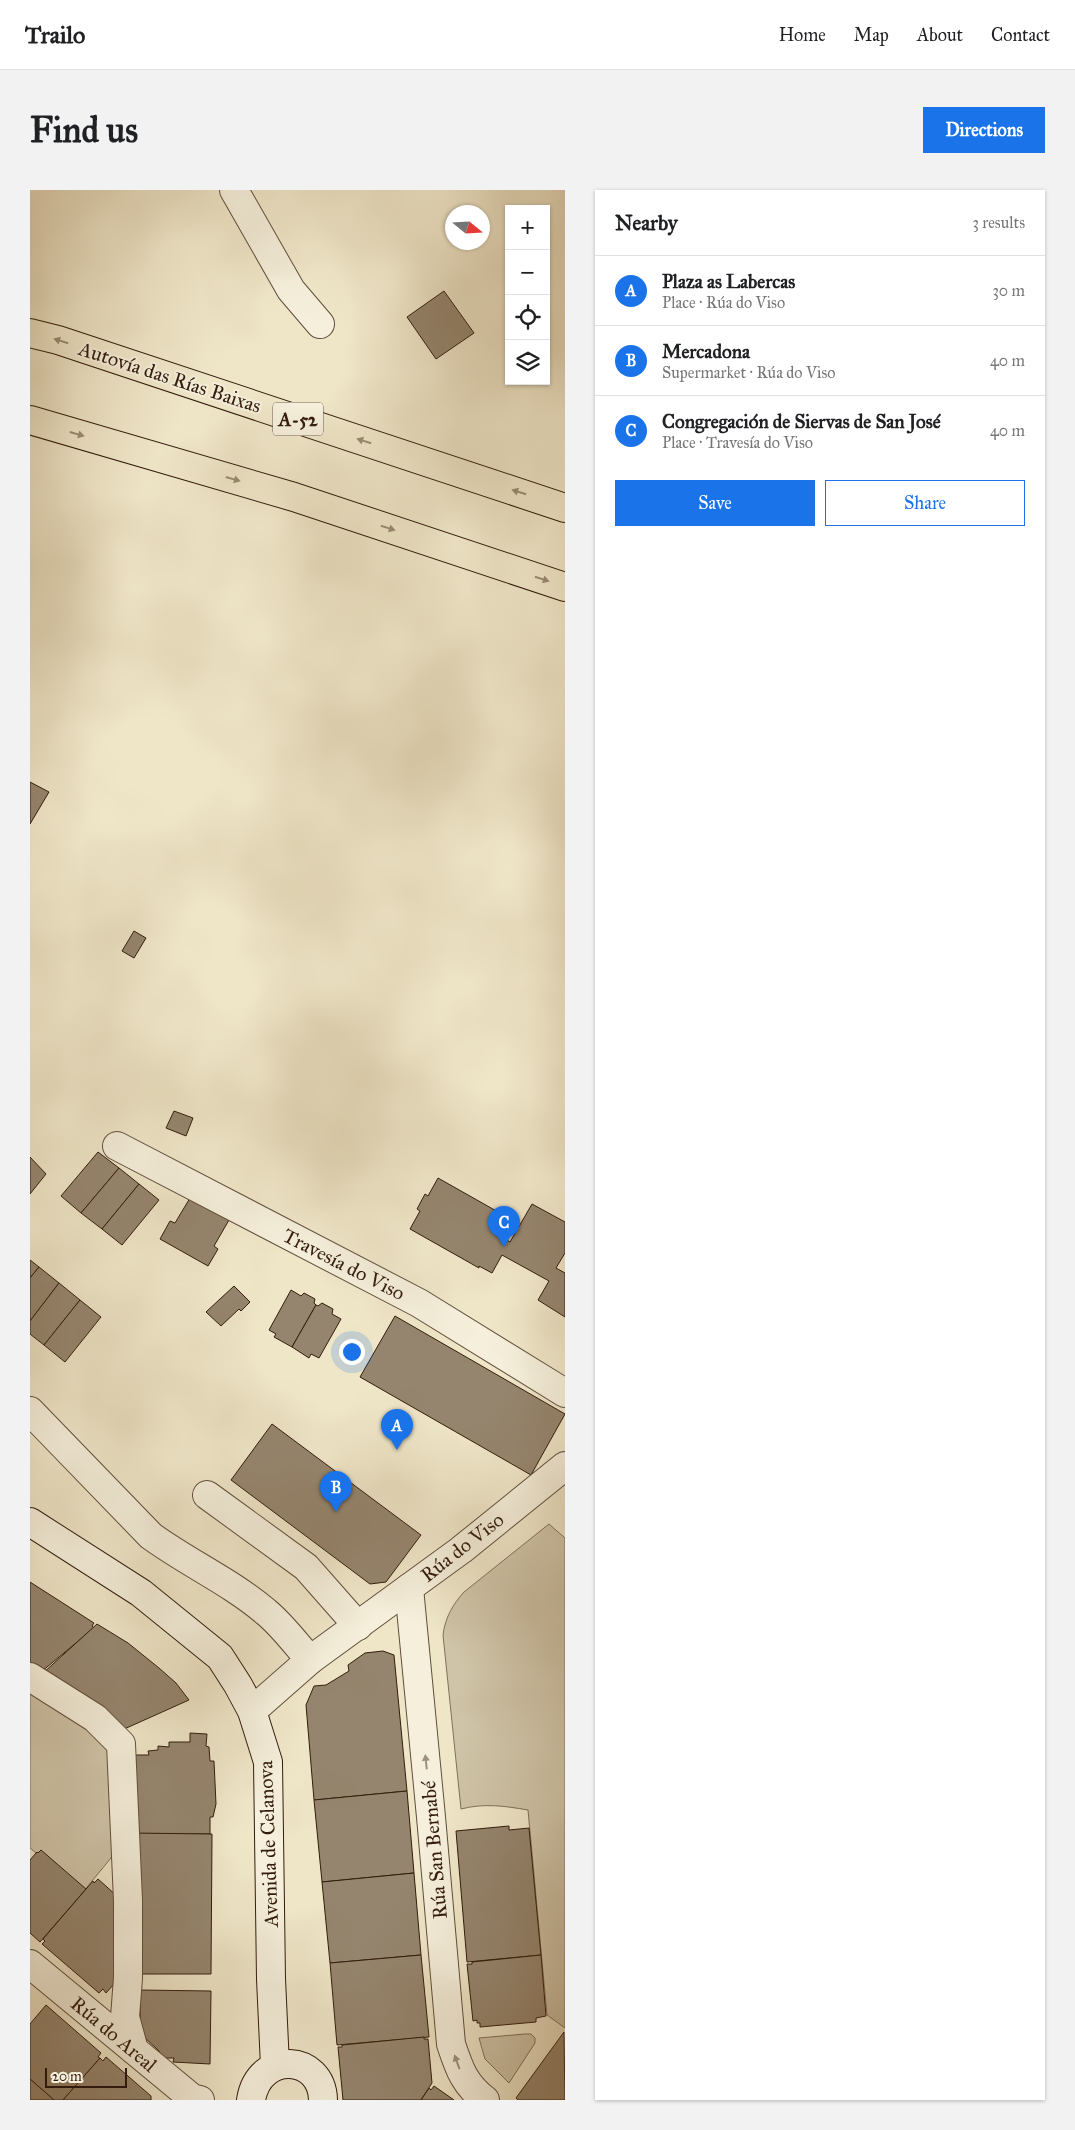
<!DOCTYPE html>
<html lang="en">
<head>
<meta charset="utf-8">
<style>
  body { margin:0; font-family:"IM FELL Great Primer",serif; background:#f2f2f2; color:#202124 }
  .controls { position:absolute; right:15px; top:15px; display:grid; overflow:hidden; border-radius:0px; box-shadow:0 1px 4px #0004 }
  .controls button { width:45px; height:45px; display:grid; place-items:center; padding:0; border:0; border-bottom:1px solid #e0e0e0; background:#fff; color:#202124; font:25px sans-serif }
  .compass { position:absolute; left:415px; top:15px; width:45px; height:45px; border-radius:50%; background:#fff; box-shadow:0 1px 4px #0004; rotate:108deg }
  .scale { position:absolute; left:15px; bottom:12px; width:82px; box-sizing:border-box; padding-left:5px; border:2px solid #331c0d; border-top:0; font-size:14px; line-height:18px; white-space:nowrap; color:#331c0d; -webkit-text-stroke:4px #f5efdb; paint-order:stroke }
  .you { position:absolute; left:321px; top:1161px; width:18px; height:18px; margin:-12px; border:4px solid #fff; border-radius:50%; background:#1a73e8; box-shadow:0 0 0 8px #1a73e833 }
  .badge { display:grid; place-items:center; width:32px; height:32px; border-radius:50%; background:#1a73e8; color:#fff; font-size:16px; font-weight:700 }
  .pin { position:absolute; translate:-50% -41px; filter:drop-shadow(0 1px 2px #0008) }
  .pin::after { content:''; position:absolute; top:26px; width:18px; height:15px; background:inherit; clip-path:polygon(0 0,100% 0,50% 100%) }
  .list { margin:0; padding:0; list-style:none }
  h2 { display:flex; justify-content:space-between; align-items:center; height:65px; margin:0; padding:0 20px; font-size:21px }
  h2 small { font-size:16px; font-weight:400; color:#757577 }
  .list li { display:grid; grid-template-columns:32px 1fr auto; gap:15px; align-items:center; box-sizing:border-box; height:70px; padding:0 20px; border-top:1px solid #e0e0e0 }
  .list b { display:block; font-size:19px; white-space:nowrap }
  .list p { margin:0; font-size:16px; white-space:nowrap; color:#757577 }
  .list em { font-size:16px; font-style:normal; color:#757577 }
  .actions { display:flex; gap:10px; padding:15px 20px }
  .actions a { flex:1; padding:11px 0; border:1px solid #1a73e8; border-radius:0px; text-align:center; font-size:18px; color:#1a73e8 }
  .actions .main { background:#1a73e8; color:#fff }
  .icon { flex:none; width:28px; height:28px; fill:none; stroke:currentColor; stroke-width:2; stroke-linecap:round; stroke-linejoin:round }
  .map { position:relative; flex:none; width:535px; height:1910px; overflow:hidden; border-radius:0px }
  header { display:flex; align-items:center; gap:30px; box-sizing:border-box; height:70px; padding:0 25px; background:#fff; border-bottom:1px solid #e0e0e0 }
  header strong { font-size:24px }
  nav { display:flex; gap:28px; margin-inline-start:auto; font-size:18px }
  .intro { display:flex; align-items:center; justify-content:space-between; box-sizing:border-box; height:120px; padding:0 30px }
  h1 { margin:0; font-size:35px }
  .button { padding:12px 22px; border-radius:0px; background:#1a73e8; color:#fff; font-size:18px; font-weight:700 }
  main { display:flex; gap:30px; padding:0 30px }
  aside { flex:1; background:#fff; border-radius:0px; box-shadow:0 1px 4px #0004 }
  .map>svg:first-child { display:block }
</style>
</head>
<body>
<header>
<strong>Trailo</strong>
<nav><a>Home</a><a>Map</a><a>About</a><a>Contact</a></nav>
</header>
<div class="intro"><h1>Find us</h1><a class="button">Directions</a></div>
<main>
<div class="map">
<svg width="535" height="1910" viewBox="0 0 535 1910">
  <rect width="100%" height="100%" fill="#efe6c8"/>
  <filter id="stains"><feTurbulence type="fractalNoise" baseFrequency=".004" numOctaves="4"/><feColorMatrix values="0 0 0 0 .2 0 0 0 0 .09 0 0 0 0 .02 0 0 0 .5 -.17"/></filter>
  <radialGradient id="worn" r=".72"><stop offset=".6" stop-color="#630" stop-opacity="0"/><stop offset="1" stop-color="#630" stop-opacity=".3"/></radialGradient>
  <g fill="#cfc4a8" stroke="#81705a">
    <path d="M519,1334L535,1348V1838L517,1825L498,1620C475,1616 454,1613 431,1619L413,1445C415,1428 423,1414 434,1402Z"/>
    <path d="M0,1487L91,1554L94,1652L53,1702L0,1658Z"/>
    <path d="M495,1844H501L505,1848V1853L479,1893L455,1869L449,1848Z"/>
  </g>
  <g fill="#95856e" stroke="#331c0d">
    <path d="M414,101L444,143L406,169L377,127Z"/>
    <path d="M0,592L19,602L0,634Z"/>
    <path d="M104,741L116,748L104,768L92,761Z"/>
    <path d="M144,921L163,928L156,946L136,938Z"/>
    <path d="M68,962L89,978L51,1023L31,1006Z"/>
    <path d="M0,967L16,984L0,1004Z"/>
    <path d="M89,978L109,994L72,1039L51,1023Z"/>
    <path d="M408,988L477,1027L467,1044L480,1052L502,1014L535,1032V1063L526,1078L535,1083V1127L508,1110L519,1091L472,1065L462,1083L449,1076V1078L380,1039L390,1021L387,1019L395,1004L398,1006Z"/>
    <path d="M109,994L129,1010L92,1055L72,1039Z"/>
    <path d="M160,1008L199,1030L184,1056L188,1059L178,1076L130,1049L140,1031L145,1033Z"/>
    <path d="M0,1070L9,1077L0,1088Z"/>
    <path d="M9,1077L29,1093L0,1131V1088Z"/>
    <path d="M29,1093L50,1110L14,1155L0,1144V1131Z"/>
    <path d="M204,1096L220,1112L211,1121L209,1119L191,1136L176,1122Z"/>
    <path d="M261,1100L271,1106L274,1103L285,1109L284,1113L286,1115L262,1157L244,1147L246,1144L239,1140Z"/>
    <path d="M50,1110L71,1127L35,1172L14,1155Z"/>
    <path d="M292,1113L303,1119L302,1124L311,1129L289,1168L281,1164L279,1168L262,1157L286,1115L288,1116Z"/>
    <path d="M365,1126L535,1224L501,1285L330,1187Z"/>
    <path d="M242,1234L391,1345L356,1392L340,1394L201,1290Z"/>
    <path d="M0,1392L64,1433L62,1436L64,1438L11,1482L0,1475Z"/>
    <path d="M67,1434L98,1453L129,1478L146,1493L159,1510L92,1540L12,1484Z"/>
    <path d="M353,1461L364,1465L377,1601L284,1610L276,1515L284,1496L296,1495L319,1481L318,1475L335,1463Z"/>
    <path d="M160,1543L177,1544L176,1556L179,1557L180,1571H184L186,1614L183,1627H180V1644H109V1638H104L105,1565H119L118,1561L128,1560V1556L139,1557V1552H160Z"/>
    <path d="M377,1601L384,1683L292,1692L284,1610Z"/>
    <path d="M479,1636V1640L499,1638L511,1765L437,1772L426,1641Z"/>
    <path d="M100,1643L182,1644L181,1784H105Z"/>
    <path d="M11,1660L56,1699L10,1752L0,1743V1670L7,1662L8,1663Z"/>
    <path d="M384,1683L391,1765L300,1773L292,1692Z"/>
    <path d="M68,1689L87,1706L84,1709L91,1715L90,1787L76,1803L73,1799L69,1803L12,1754L15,1751L13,1749L63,1691L64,1693Z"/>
    <path d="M391,1765L399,1847L307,1855L300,1773Z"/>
    <path d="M511,1765L516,1826L506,1828V1832L450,1837V1833H447V1830L443,1831L437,1774H442V1772Z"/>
    <path d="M110,1800L181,1801L180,1874L143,1872L144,1868H130L129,1861L110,1843Z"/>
    <path d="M16,1815L71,1863L68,1867L70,1868L33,1910H24L0,1889V1834Z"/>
    <path d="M534,1842L535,1910H488L486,1908Z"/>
    <path d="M394,1847V1849H398L402,1893L391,1910H313L308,1857H312V1855Z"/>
    <path d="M76,1867L121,1906V1910H33L70,1868L73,1871Z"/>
    <path d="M0,1889L24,1910H0Z"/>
    <path d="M404,1896L424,1910H391L399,1898L401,1900Z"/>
  </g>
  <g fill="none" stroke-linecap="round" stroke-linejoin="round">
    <g stroke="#624e3c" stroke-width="30">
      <g id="street">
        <path d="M204,0L261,100L290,134"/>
        <path d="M87,956L389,1113L535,1203"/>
        <path d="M0,1221L121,1346C158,1373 201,1392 236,1422C252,1435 266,1454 280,1470"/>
        <path d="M177,1305L276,1377L328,1436"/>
        <path d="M379,1398L401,1627L421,1854C429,1878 434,1894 455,1910"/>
        <path d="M0,1487L65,1528L91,1554L98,1710V1788L95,1827L104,1860"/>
        <path d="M222,1521L280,1470L431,1360L535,1276"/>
        <path d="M0,1774L162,1908L170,1910"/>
      </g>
    </g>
    <g stroke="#331c0d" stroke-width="30">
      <g id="secondary">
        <path d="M0,1332L111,1403L190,1467L208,1495L222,1521L238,1572L241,1789L245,1876"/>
        <path d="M221,1910C229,1860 292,1864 293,1910"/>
      </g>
    </g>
    <g stroke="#331c0d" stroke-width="30">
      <g id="highway">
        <path d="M0,143L28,150L535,318"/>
        <path d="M0,230L264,307L535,397"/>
      </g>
    </g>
    <use href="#street" stroke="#f5efdb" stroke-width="28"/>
    <use href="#secondary" stroke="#f5efdb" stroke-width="28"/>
    <use href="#highway" stroke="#efe6c8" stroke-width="28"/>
  </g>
  <defs><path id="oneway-solid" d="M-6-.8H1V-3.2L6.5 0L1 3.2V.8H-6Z" transform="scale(1.25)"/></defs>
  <g fill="#9a8b74">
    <use href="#oneway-solid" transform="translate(31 151) rotate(-163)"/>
    <use href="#oneway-solid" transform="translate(47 244) rotate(16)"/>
    <use href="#oneway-solid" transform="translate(334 251) rotate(-162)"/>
    <use href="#oneway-solid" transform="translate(203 289) rotate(16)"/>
    <use href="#oneway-solid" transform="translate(489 302) rotate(-162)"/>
    <use href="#oneway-solid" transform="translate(358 338) rotate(18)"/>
    <use href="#oneway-solid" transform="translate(512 389) rotate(18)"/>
  </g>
  <g fill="#9e907e">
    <use href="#oneway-solid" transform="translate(396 1572) rotate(-96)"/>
    <use href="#oneway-solid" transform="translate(427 1872) rotate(-110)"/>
  </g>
  <g text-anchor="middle" stroke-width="4" stroke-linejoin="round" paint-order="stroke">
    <rect fill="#f5efdb" stroke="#6d5b4b" stroke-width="1" x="243" y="212.5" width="50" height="33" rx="4"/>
    <g font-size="19" font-weight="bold" fill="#331c0d">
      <text x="268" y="236">A-52</text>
    </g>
    <g font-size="20" fill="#331c0d" stroke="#f5efdb">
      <text transform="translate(140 187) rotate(18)" y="7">Autovía das Rías Baixas</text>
      <text transform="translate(314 1074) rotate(27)" y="7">Travesía do Viso</text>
      <text transform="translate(432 1357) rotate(-38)" y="7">Rúa do Viso</text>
      <text transform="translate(238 1654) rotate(-92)" y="7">Avenida de Celanova</text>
      <text transform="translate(404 1660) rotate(-95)" y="7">Rúa San Bernabé</text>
      <text transform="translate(84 1844) rotate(40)" y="7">Rúa do Areal</text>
    </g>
  </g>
  <rect width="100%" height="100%" filter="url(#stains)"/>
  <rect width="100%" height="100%" fill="url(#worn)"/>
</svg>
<div class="controls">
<button>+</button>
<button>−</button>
<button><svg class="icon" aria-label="locate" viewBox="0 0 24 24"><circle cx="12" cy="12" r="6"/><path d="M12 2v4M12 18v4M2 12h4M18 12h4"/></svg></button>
<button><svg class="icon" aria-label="layers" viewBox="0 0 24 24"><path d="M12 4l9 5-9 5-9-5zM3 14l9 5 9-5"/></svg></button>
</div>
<svg class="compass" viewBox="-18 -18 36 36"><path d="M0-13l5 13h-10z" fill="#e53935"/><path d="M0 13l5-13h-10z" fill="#757577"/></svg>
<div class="scale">20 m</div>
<div class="you"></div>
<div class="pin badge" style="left:367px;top:1260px">A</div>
<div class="pin badge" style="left:306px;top:1322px">B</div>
<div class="pin badge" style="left:474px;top:1057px">C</div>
</div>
<aside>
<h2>Nearby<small>3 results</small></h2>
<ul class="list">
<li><span class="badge">A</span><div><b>Plaza as Labercas</b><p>Place · Rúa do Viso</p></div><em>30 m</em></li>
<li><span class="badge">B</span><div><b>Mercadona</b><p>Supermarket · Rúa do Viso</p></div><em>40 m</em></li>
<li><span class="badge">C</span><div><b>Congregación de Siervas de San José</b><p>Place · Travesía do Viso</p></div><em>40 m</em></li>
</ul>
<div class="actions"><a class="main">Save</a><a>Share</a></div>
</aside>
</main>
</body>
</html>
